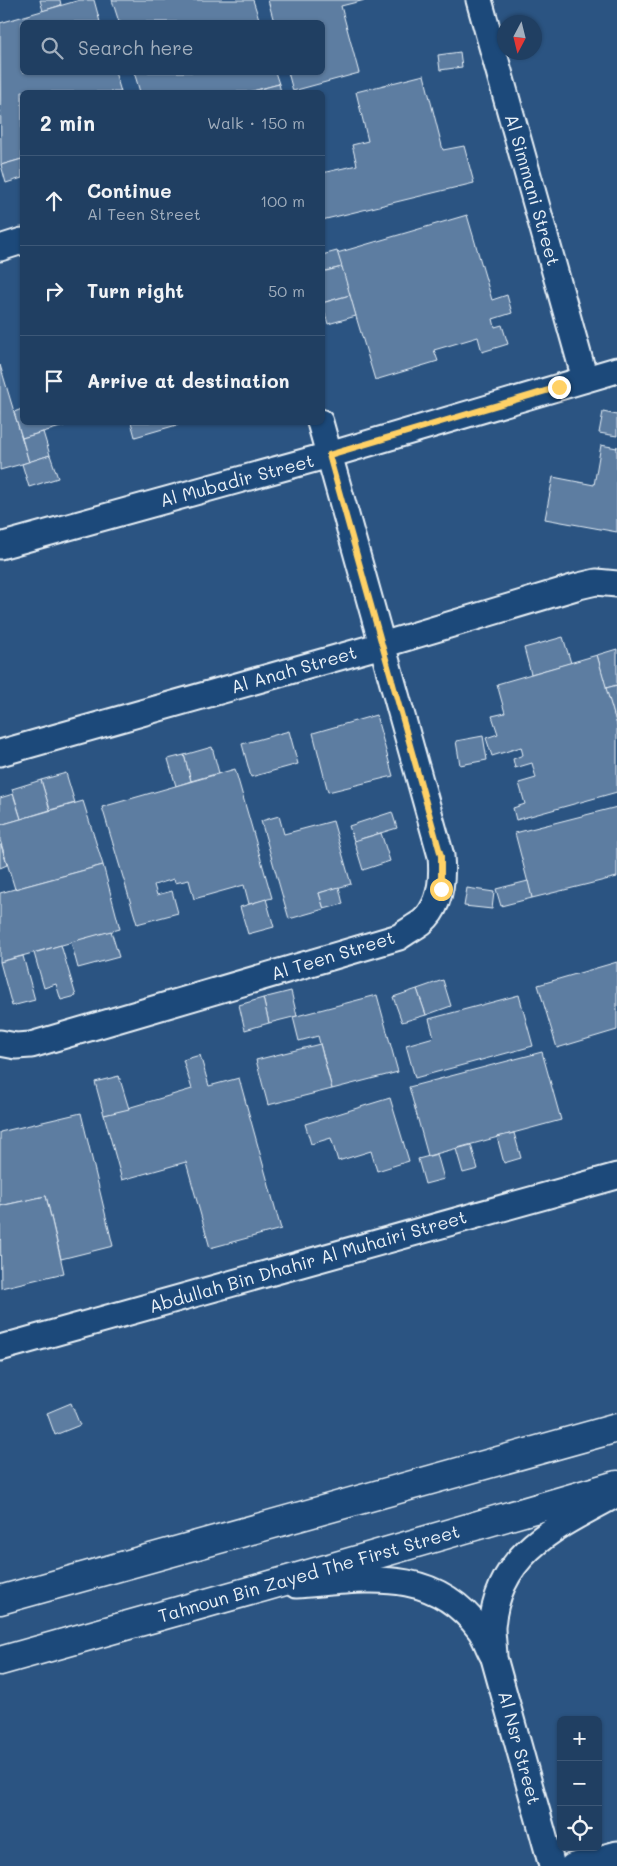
<!DOCTYPE html>
<html lang="en">
<head>
<meta charset="utf-8">
<style>
  body { margin:0; font-family:Mali,sans-serif; background:#284668; color:#f1f3f6 }
  .controls { position:absolute; right:15px; bottom:15px; display:grid; overflow:hidden; border-radius:8px; box-shadow:0 1px 4px #0004 }
  .controls button { width:45px; height:45px; display:grid; place-items:center; padding:0; border:0; border-bottom:1px solid #3d5877; background:#203f62; color:#f1f3f6; font:25px sans-serif }
  .compass { position:absolute; left:497px; top:15px; width:45px; height:45px; border-radius:50%; background:#203f62; box-shadow:0 1px 4px #0004; rotate:187deg }
  .stop { position:absolute; width:15px; height:15px; margin:-11px; border:4px solid #ffd166; border-radius:50%; background:#fff }
  .stop.end { background:#ffd166; border-color:#fff; box-shadow:0 1px 5px #0008 }
  .list { margin:0; padding:0; list-style:none }
  h2 { display:flex; justify-content:space-between; align-items:center; height:65px; margin:0; padding:0 20px; font-size:21px }
  h2 small { font-size:16px; font-weight:400; color:#a2afbe }
  .list li { display:grid; grid-template-columns:32px 1fr auto; gap:15px; align-items:center; box-sizing:border-box; height:90px; padding:0 20px; border-top:1px solid #3d5877 }
  .list b { display:block; font-size:19px; white-space:nowrap }
  .list p { margin:0; font-size:16px; white-space:nowrap; color:#a2afbe }
  .list em { font-size:16px; font-style:normal; color:#a2afbe }
  .icon { flex:none; width:28px; height:28px; fill:none; stroke:currentColor; stroke-width:2; stroke-linecap:round; stroke-linejoin:round }
  .map { position:relative; flex:none; width:617px; height:1866px; overflow:hidden }
  .search { position:absolute; background:#203f62; box-shadow:0 1px 4px #0004; left:20px; top:20px; width:305px; height:55px; display:flex; align-items:center; gap:12px; box-sizing:border-box; padding:0 18px; border-radius:8px; color:#a2afbe; font-size:19px }
  .panel { position:absolute; background:#203f62; box-shadow:0 1px 4px #0004; left:20px; top:90px; width:305px; height:335px; border-radius:8px }
  .map>svg:first-child { display:block }
</style>
</head>
<body>
<div class="map">
<svg width="617" height="1866" viewBox="0 0 617 1866">
  <rect width="100%" height="100%" fill="#2b5482"/>
  <filter id="ink" filterUnits="userSpaceOnUse"><feTurbulence type="fractalNoise" baseFrequency=".02" numOctaves="2"/><feDisplacementMap in="SourceGraphic" scale="10" xChannelSelector="R" yChannelSelector="G"/><feConvolveMatrix kernelMatrix="1 2 1 2 8 2 1 2 1" color-interpolation-filters="sRGB"/></filter>
  <g filter="url(#ink)">
    <g fill="#5d7da1" stroke="#e8f1f8">
      <path d="M40,0H60L61,5L43,11Z"/>
      <path d="M80,0H94L100,22H22V72H115L121,92H22V159L1,165L0,23Z"/>
      <path d="M112,0H253L260,22H119Z"/>
      <path d="M268,0H365L341,6L359,73L293,91L288,72H322V22H274Z"/>
      <path d="M460,52L462,67L440,70L438,55Z"/>
      <path d="M134,72H275L279,84L249,92H140Z"/>
      <path d="M424,75L443,150L464,146L474,183L322,220V173L357,165L352,145L368,141L356,92Z"/>
      <path d="M279,84L281,92H249Z"/>
      <path d="M22,159V178L6,183L1,165Z"/>
      <path d="M467,215L492,300L507,295L512,313L493,319L495,327L502,325L508,344L482,352L478,337L434,350L438,361L375,380L337,253Z"/>
      <path d="M337,251L342,267L322,272V255Z"/>
      <path d="M342,267L350,295L322,303V272Z"/>
      <path d="M350,295L356,316L328,324L322,303Z"/>
      <path d="M0,365L29,462L0,470Z"/>
      <path d="M22,409V422H63L64,426L22,438L14,412Z"/>
      <path d="M603,412L617,415V436L599,433Z"/>
      <path d="M131,422H187L135,437Z"/>
      <path d="M43,432L50,455L29,462L22,438Z"/>
      <path d="M601,445L617,448V446V532L545,519L553,477L594,485Z"/>
      <path d="M50,455L58,478L29,487L22,464Z"/>
      <path d="M563,637L571,663L531,674L524,648Z"/>
      <path d="M617,649V685L606,688L597,655Z"/>
      <path d="M597,655L617,725V792L516,820L513,808L525,804L519,783L536,778L532,763L515,768L513,759L523,755L521,747L492,756L486,738L498,734L492,716L505,713L497,684Z"/>
      <path d="M617,685V725L606,688Z"/>
      <path d="M376,715L393,776L328,792L313,733Z"/>
      <path d="M289,731L298,764L251,777L242,744Z"/>
      <path d="M483,736L487,760L460,765L456,741Z"/>
      <path d="M212,747L219,773L191,781L184,755Z"/>
      <path d="M184,755L191,781L176,786L168,759Z"/>
      <path d="M235,769L272,898L249,904L244,885L194,899L189,880L175,883L174,879L154,885L157,895L172,891L178,913L137,924L102,807Z"/>
      <path d="M66,773L75,803L50,810L41,780Z"/>
      <path d="M41,780L50,810L21,819L12,789Z"/>
      <path d="M13,794L21,819L0,825V798Z"/>
      <path d="M83,801L103,865L15,889L0,840V825Z"/>
      <path d="M617,807V877L532,898L515,833Z"/>
      <path d="M392,812L397,828L354,841L349,826Z"/>
      <path d="M279,816L284,834L333,821L351,884L319,893L324,909L289,919L261,821Z"/>
      <path d="M381,833L390,861L363,870L354,841Z"/>
      <path d="M0,845H1L7,865L0,868Z"/>
      <path d="M103,865L120,929L0,962V893Z"/>
      <path d="M528,881L532,898L501,906L496,889Z"/>
      <path d="M339,887L343,904L324,909L319,893Z"/>
      <path d="M467,888L494,892L492,909L464,906Z"/>
      <path d="M266,899L274,927L248,934L240,907Z"/>
      <path d="M111,931L119,957L78,968L71,942Z"/>
      <path d="M61,945L76,996L61,1000L56,984L44,988L34,953Z"/>
      <path d="M23,956L35,1000L12,1006L0,962Z"/>
      <path d="M617,962V1030L557,1048L538,985Z"/>
      <path d="M443,980L451,1006L426,1015L417,989Z"/>
      <path d="M417,989L426,1015L402,1022L393,997Z"/>
      <path d="M291,991L297,1016L269,1023L263,998Z"/>
      <path d="M377,995L398,1072L332,1089L318,1036L299,1041L293,1017Z"/>
      <path d="M519,995L533,1046L415,1078L406,1045L434,1037L429,1019Z"/>
      <path d="M263,998L269,1023L245,1030L239,1005Z"/>
      <path d="M320,1044L332,1089L268,1105L256,1060Z"/>
      <path d="M542,1052L561,1120L428,1156L409,1087Z"/>
      <path d="M200,1055L209,1086L239,1078L281,1229L210,1248L186,1162L122,1180L104,1115L192,1089L183,1060Z"/>
      <path d="M119,1076L129,1109L104,1115L95,1082Z"/>
      <path d="M390,1098L409,1161L377,1171L371,1151L338,1161L331,1138L311,1144L305,1124Z"/>
      <path d="M81,1113L113,1246L61,1259L46,1196L0,1206V1132Z"/>
      <path d="M514,1133L521,1158L504,1163L497,1137Z"/>
      <path d="M471,1145L478,1169L463,1173L456,1149Z"/>
      <path d="M437,1154L444,1179L425,1184L418,1159Z"/>
      <path d="M46,1196L64,1273L1,1288L0,1206Z"/>
      <path d="M71,1403L80,1425L55,1435L47,1413Z"/>
    </g>
    <g fill="none" stroke-linecap="round" stroke-linejoin="round">
      <g stroke="#e8f1f8" stroke-width="29">
        <g id="street">
          <path d="M479,0L585,379"/>
          <path d="M0,248L22,241"/>
          <path d="M0,546L329,455L617,370"/>
          <path d="M0,753L382,645L579,586L596,582L617,584"/>
          <path d="M0,1043L16,1046L31,1045L399,937C406,932 415,927 422,922C441,906 443,879 441,856L320,422"/>
          <path d="M0,1348L617,1176"/>
          <path d="M296,1585C365,1580 433,1565 480,1630C485,1637 488,1647 492,1654"/>
          <path d="M552,1866L494,1658C494,1648 492,1637 492,1627C498,1551 558,1526 617,1494"/>
          <path d="M573,1866L617,1854"/>
        </g>
      </g>
      <g stroke="#e8f1f8" stroke-width="31">
        <g id="secondary">
          <path d="M0,1600L617,1428"/>
          <path d="M0,1661L264,1587L617,1485"/>
        </g>
      </g>
      <use href="#street" stroke="#1f4a7a" stroke-width="25"/>
      <use href="#secondary" stroke="#1f4a7a" stroke-width="28"/>
    </g>
  </g>
  <g fill="none" stroke-linecap="round" stroke-linejoin="round" filter="url(#ink)">
    <path stroke="#ffd166" stroke-width="6" d="M441,889V856L329,455L559,387"/>
  </g>
  <g text-anchor="middle" stroke-width="4" stroke-linejoin="round" paint-order="stroke">
    <g font-size="18" fill="#e8f1f8" stroke="#1f4a7a">
      <text transform="translate(532 190) rotate(74)" y="6">Al Simmani Street</text>
      <text transform="translate(237 481) rotate(-15)" y="6">Al Mubadir Street</text>
      <text transform="translate(294 670) rotate(-16)" y="6">Al Anah Street</text>
      <text transform="translate(333 956) rotate(-17)" y="6">Al Teen Street</text>
      <text transform="translate(308 1262) rotate(-16)" y="6">Abdullah Bin Dhahir Al Muhairi Street</text>
      <text transform="translate(309 1574) rotate(-16)" y="6">Tahnoun Bin Zayed The First Street</text>
      <text transform="translate(519 1748) rotate(75)" y="6">Al Nsr Street</text>
    </g>
  </g>
</svg>
<div class="controls">
<button>+</button>
<button>−</button>
<button><svg class="icon" aria-label="locate" viewBox="0 0 24 24"><circle cx="12" cy="12" r="6"/><path d="M12 2v4M12 18v4M2 12h4M18 12h4"/></svg></button>
</div>
<svg class="compass" viewBox="-18 -18 36 36"><path d="M0-13l5 13h-10z" fill="#e53935"/><path d="M0 13l5-13h-10z" fill="#a2afbe"/></svg>
<div class="stop" style="left:441px;top:889px"></div>
<div class="stop end" style="left:559px;top:387px"></div>
<div class="search"><svg class="icon" aria-label="search" viewBox="0 0 24 24"><circle cx="10" cy="10" r="6"/><path d="M15 15l6 6"/></svg>Search here</div>
<section class="panel">
<h2>2 min<small>Walk · 150 m</small></h2>
<ul class="list">
<li><svg class="icon" aria-label="ahead" viewBox="0 0 24 24"><path d="M12 20V5M6 11l6-6 6 6"/></svg><div><b>Continue</b><p>Al Teen Street</p></div><em>100 m</em></li>
<li><svg class="icon" aria-label="right" viewBox="0 0 24 24"><path d="M7 20v-9h11M14 6l5 5-5 5"/></svg><div><b>Turn right</b></div><em>50 m</em></li>
<li><svg class="icon" aria-label="arrive" viewBox="0 0 24 24"><path d="M6 21V4h12l-3 4 3 4H6"/></svg><div><b>Arrive at destination</b></div></li>
</ul>
</section>
</div>
</body>
</html>
